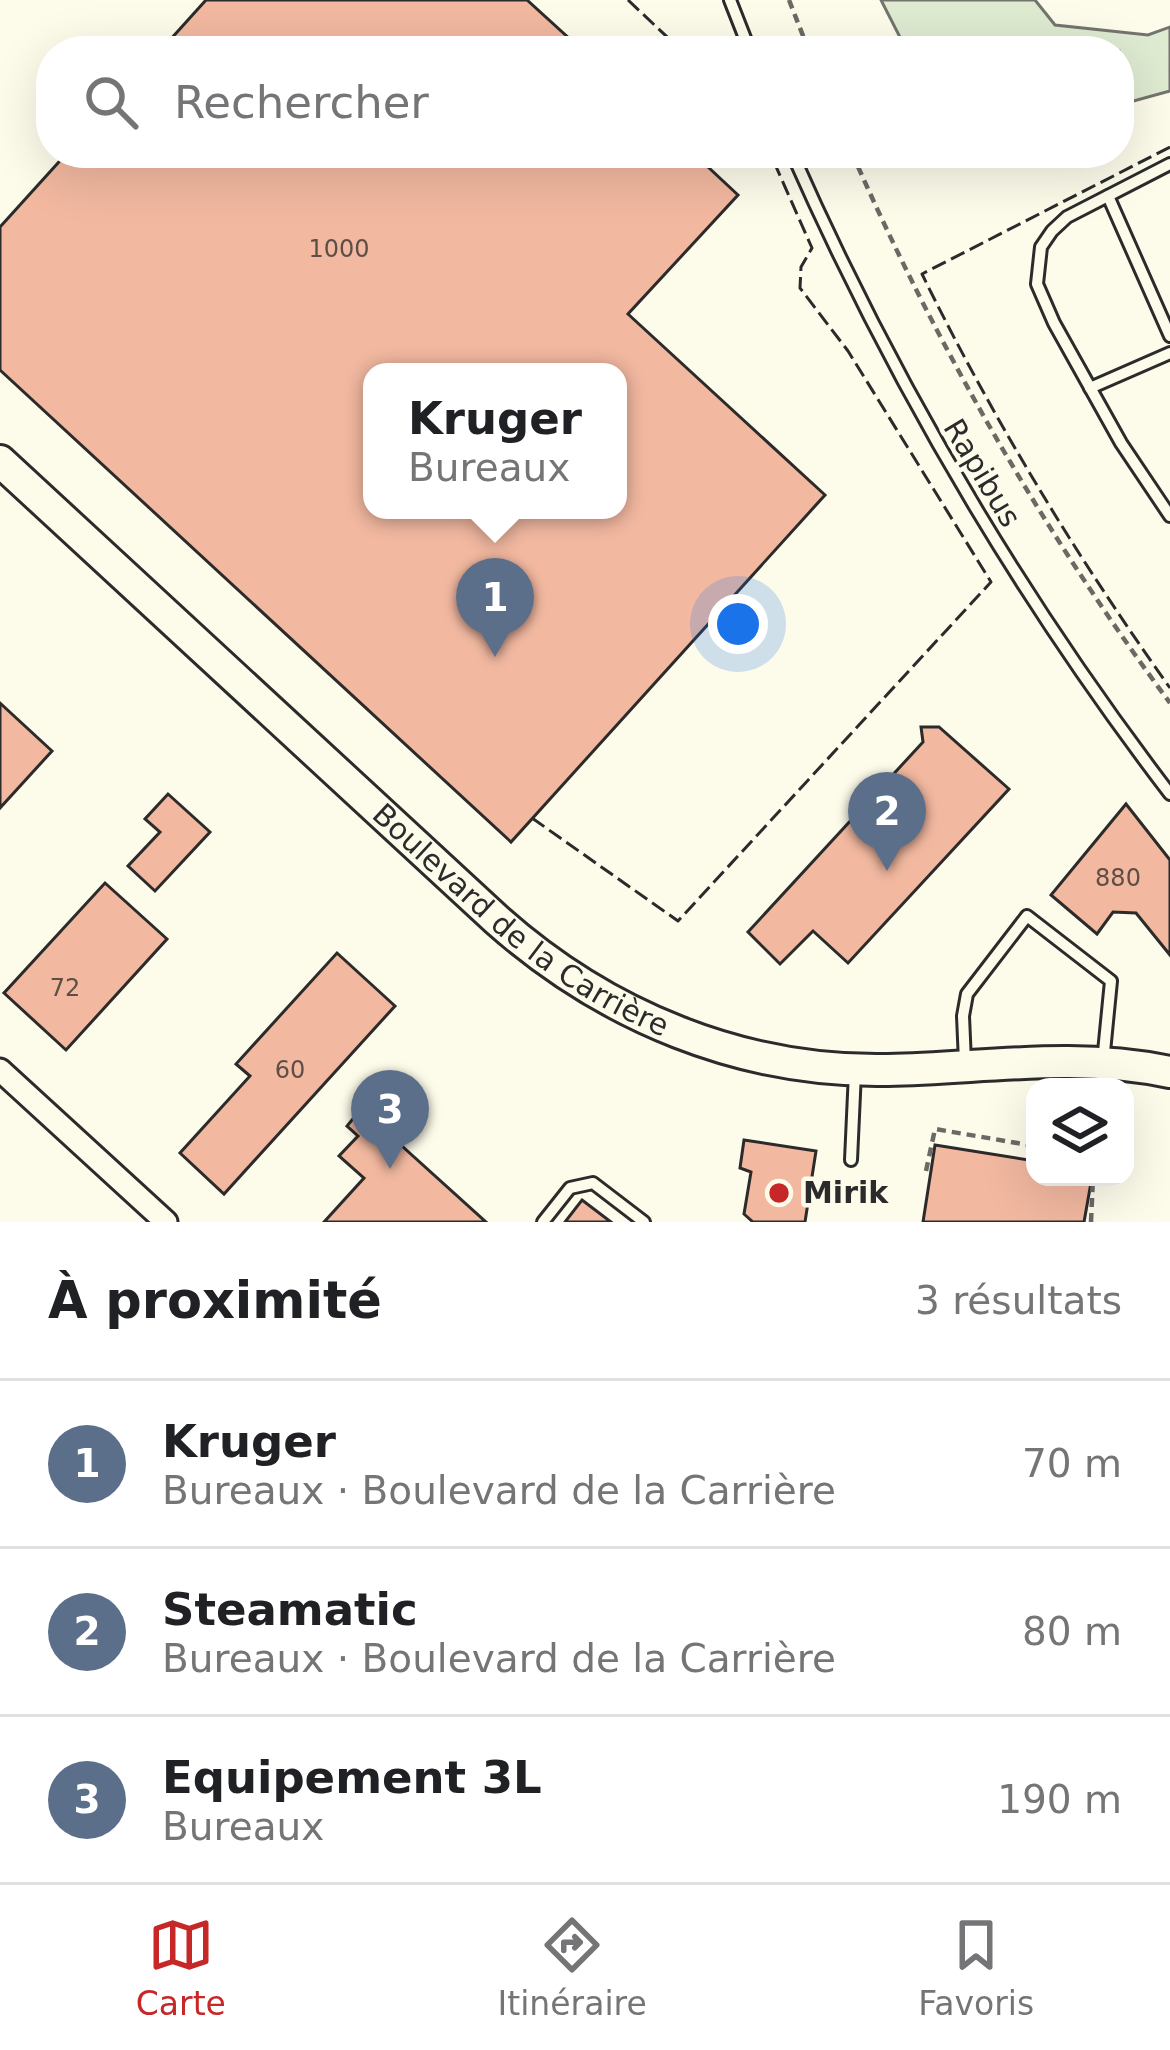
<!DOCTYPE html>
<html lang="fr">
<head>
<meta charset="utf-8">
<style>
  body { margin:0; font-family:"DejaVu Sans",sans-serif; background:#f2f2f2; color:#202124 }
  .controls { position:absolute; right:36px; bottom:36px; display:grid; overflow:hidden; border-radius:24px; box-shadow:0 12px 48px #0002 }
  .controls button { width:108px; height:108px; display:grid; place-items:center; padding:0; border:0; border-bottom:3px solid #e0e0e0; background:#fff; color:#202124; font:60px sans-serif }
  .you { position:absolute; left:738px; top:624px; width:42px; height:42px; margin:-30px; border:9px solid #fff; border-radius:50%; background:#1a73e8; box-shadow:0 0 0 18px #1a73e833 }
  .badge { display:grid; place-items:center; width:78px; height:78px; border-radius:50%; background:#c62828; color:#fff; font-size:39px; font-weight:700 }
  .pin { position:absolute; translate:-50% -99px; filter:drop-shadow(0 3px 6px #0008) }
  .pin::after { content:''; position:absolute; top:63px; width:42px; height:36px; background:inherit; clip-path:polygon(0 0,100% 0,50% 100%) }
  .popup { position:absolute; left:363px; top:363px; width:264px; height:156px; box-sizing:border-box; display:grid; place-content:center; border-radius:24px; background:#fff; filter:drop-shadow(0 3px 9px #0005); font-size:39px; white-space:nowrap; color:#757577 }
  .popup b { font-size:45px; color:#202124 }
  .popup::after { content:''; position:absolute; left:50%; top:100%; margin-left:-24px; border:24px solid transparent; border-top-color:#fff }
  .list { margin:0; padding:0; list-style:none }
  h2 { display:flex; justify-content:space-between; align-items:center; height:156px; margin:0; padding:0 48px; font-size:51px }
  h2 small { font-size:39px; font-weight:400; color:#757577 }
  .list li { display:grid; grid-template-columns:78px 1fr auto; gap:36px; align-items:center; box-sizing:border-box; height:168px; padding:0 48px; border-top:3px solid #e0e0e0 }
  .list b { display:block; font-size:45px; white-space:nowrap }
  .list p { margin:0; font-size:39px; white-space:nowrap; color:#757577 }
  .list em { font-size:39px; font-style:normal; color:#757577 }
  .icon { flex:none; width:66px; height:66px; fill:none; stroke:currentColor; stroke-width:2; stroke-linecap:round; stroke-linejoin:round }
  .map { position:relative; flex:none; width:1170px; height:1222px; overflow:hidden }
  .search { position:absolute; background:#fff; box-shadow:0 12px 48px #0002; left:36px; right:36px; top:36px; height:132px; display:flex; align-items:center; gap:30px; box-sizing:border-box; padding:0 42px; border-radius:48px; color:#757577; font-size:45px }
  .sheet { height:660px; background:#fff }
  nav { display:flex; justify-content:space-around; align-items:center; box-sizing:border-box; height:168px; border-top:3px solid #e0e0e0; background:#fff; font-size:33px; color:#757577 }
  nav a { display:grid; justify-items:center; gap:6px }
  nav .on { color:#c62828 }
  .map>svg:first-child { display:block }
</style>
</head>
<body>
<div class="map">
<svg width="1170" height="1222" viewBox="0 0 1170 1222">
  <rect width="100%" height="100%" fill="#fdfbea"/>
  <path fill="#deebd1" stroke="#74746e" stroke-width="3" d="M881,0H1035L1055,25L1148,35L1170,27V91L1119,105V51H907Z"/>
  <g fill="#f2b8a0" stroke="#2b2b2b" stroke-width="3" fill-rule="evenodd">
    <path d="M206,0H527L583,51H160Z"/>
    <path d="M67,153H693L738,195L628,314L825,495L511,842L0,370V227ZM372,372H618V510H372Z"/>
    <path d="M0,703L52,751L0,808Z"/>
    <path d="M921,727H939L1009,789L848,963L813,931L780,964L748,932L923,742Z"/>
    <path d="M168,794L210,832L155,891L128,866L160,832L145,819Z"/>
    <path d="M1126,804L1170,860V955L1136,913L1113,912L1097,934L1051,895Z"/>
    <path d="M105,883L167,939L66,1050L4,993Z"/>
    <path d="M337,953L395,1006L224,1194L180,1153L250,1076L236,1064Z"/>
    <path d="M361,1109L486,1222H324L364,1178L339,1156L358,1136L347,1126Z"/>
    <path d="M744,1140L816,1151L805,1222H753L744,1214L751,1172L740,1168Z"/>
    <path d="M935,1145L1035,1161V1177H1092L1084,1222H923Z"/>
    <path d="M582,1200L611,1222H565Z"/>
  </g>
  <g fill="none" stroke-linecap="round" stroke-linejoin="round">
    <g stroke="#2b2b2b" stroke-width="16">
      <g id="lane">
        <path d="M730,0L750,51"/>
        <path d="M792,153C893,382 1018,595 1170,794"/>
        <path d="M1170,164L1067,217L1052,231L1041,247L1037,284L1054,323L1121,443L1170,516"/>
        <path d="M1108,196L1170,336"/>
        <path d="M1090,388L1170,353"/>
        <path d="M965,1062L963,1016L967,994L1027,916L1111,981L1103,1062"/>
        <path d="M851,1160L855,1072"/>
        <path d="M543,1222L570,1188L593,1183L644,1222"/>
      </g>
    </g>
    <g stroke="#2b2b2b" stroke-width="27">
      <path id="street" d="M0,1070L166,1222"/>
    </g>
    <g stroke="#2b2b2b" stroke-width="36">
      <g id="secondary">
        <path id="s1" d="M0,461L497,920C605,1016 742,1073 888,1070C986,1068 1072,1052 1170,1072"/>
      </g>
    </g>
    <g stroke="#6a6964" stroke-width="4.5" stroke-dasharray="9 6" stroke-linecap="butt">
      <path d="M789,0L809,51"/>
      <path d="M852,153C937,347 1044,533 1170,703"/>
      <path d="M926,1171L935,1129L1035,1146"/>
      <path d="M1091,1222L1093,1177"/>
    </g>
    <use href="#lane" stroke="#fdfbea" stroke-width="10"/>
    <use href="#street" stroke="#fdfbea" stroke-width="21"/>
    <use href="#secondary" stroke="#fdfbea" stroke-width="30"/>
    <g stroke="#2b2b2b" stroke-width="3" stroke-dasharray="15 6" stroke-linecap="butt">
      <path d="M628,0L682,51"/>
      <path d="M1170,147L922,274C993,419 1076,556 1170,688"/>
      <path d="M532,818L678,921L991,582L848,351L800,288L801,267L812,248L770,153"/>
    </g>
  </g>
  <circle fill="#c62828" stroke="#fdfbea" stroke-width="4.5" cx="779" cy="1193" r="12"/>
  <g text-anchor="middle" stroke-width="9" stroke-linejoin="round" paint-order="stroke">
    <g font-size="24" fill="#5d4e48">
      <text x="339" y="257">1000</text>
      <text x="1118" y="886">880</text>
      <text x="65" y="996">72</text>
      <text x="290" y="1078">60</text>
    </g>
    <g font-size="30" fill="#2b2b2b" stroke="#fdfbea">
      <text transform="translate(982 473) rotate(59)" y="10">Rapibus</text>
      <text dy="10" stroke="none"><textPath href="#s1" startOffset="696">Boulevard de la Carrière</textPath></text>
    </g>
    <g font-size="30" font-weight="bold" fill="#2b2b2b" stroke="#fdfbea" text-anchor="start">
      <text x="803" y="1203">Mirik</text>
    </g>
  </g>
</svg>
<div class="controls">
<button><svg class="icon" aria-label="layers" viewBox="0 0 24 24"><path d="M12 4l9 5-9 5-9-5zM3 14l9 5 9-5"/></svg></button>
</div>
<div class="you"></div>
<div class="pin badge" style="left:495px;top:657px;background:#5c6f8a">1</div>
<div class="popup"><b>Kruger</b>Bureaux</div>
<div class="pin badge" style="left:887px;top:871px;background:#5c6f8a">2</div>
<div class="pin badge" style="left:390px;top:1169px;background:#5c6f8a">3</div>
<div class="search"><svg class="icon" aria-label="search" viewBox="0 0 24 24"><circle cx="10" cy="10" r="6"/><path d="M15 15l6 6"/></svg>Rechercher</div>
</div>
<section class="sheet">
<h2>À proximité<small>3 résultats</small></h2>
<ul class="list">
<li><span class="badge" style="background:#5c6f8a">1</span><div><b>Kruger</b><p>Bureaux · Boulevard de la Carrière</p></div><em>70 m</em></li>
<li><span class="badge" style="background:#5c6f8a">2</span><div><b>Steamatic</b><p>Bureaux · Boulevard de la Carrière</p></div><em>80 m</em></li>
<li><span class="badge" style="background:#5c6f8a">3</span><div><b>Equipement 3L</b><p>Bureaux</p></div><em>190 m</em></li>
</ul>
</section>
<nav>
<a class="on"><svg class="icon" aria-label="map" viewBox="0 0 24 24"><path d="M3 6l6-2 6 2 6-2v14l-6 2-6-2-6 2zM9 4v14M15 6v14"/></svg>Carte</a>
<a><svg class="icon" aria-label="directions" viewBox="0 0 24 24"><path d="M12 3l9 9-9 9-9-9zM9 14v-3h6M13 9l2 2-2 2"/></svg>Itinéraire</a>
<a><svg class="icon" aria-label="saved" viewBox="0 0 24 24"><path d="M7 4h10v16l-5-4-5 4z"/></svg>Favoris</a>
</nav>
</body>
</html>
